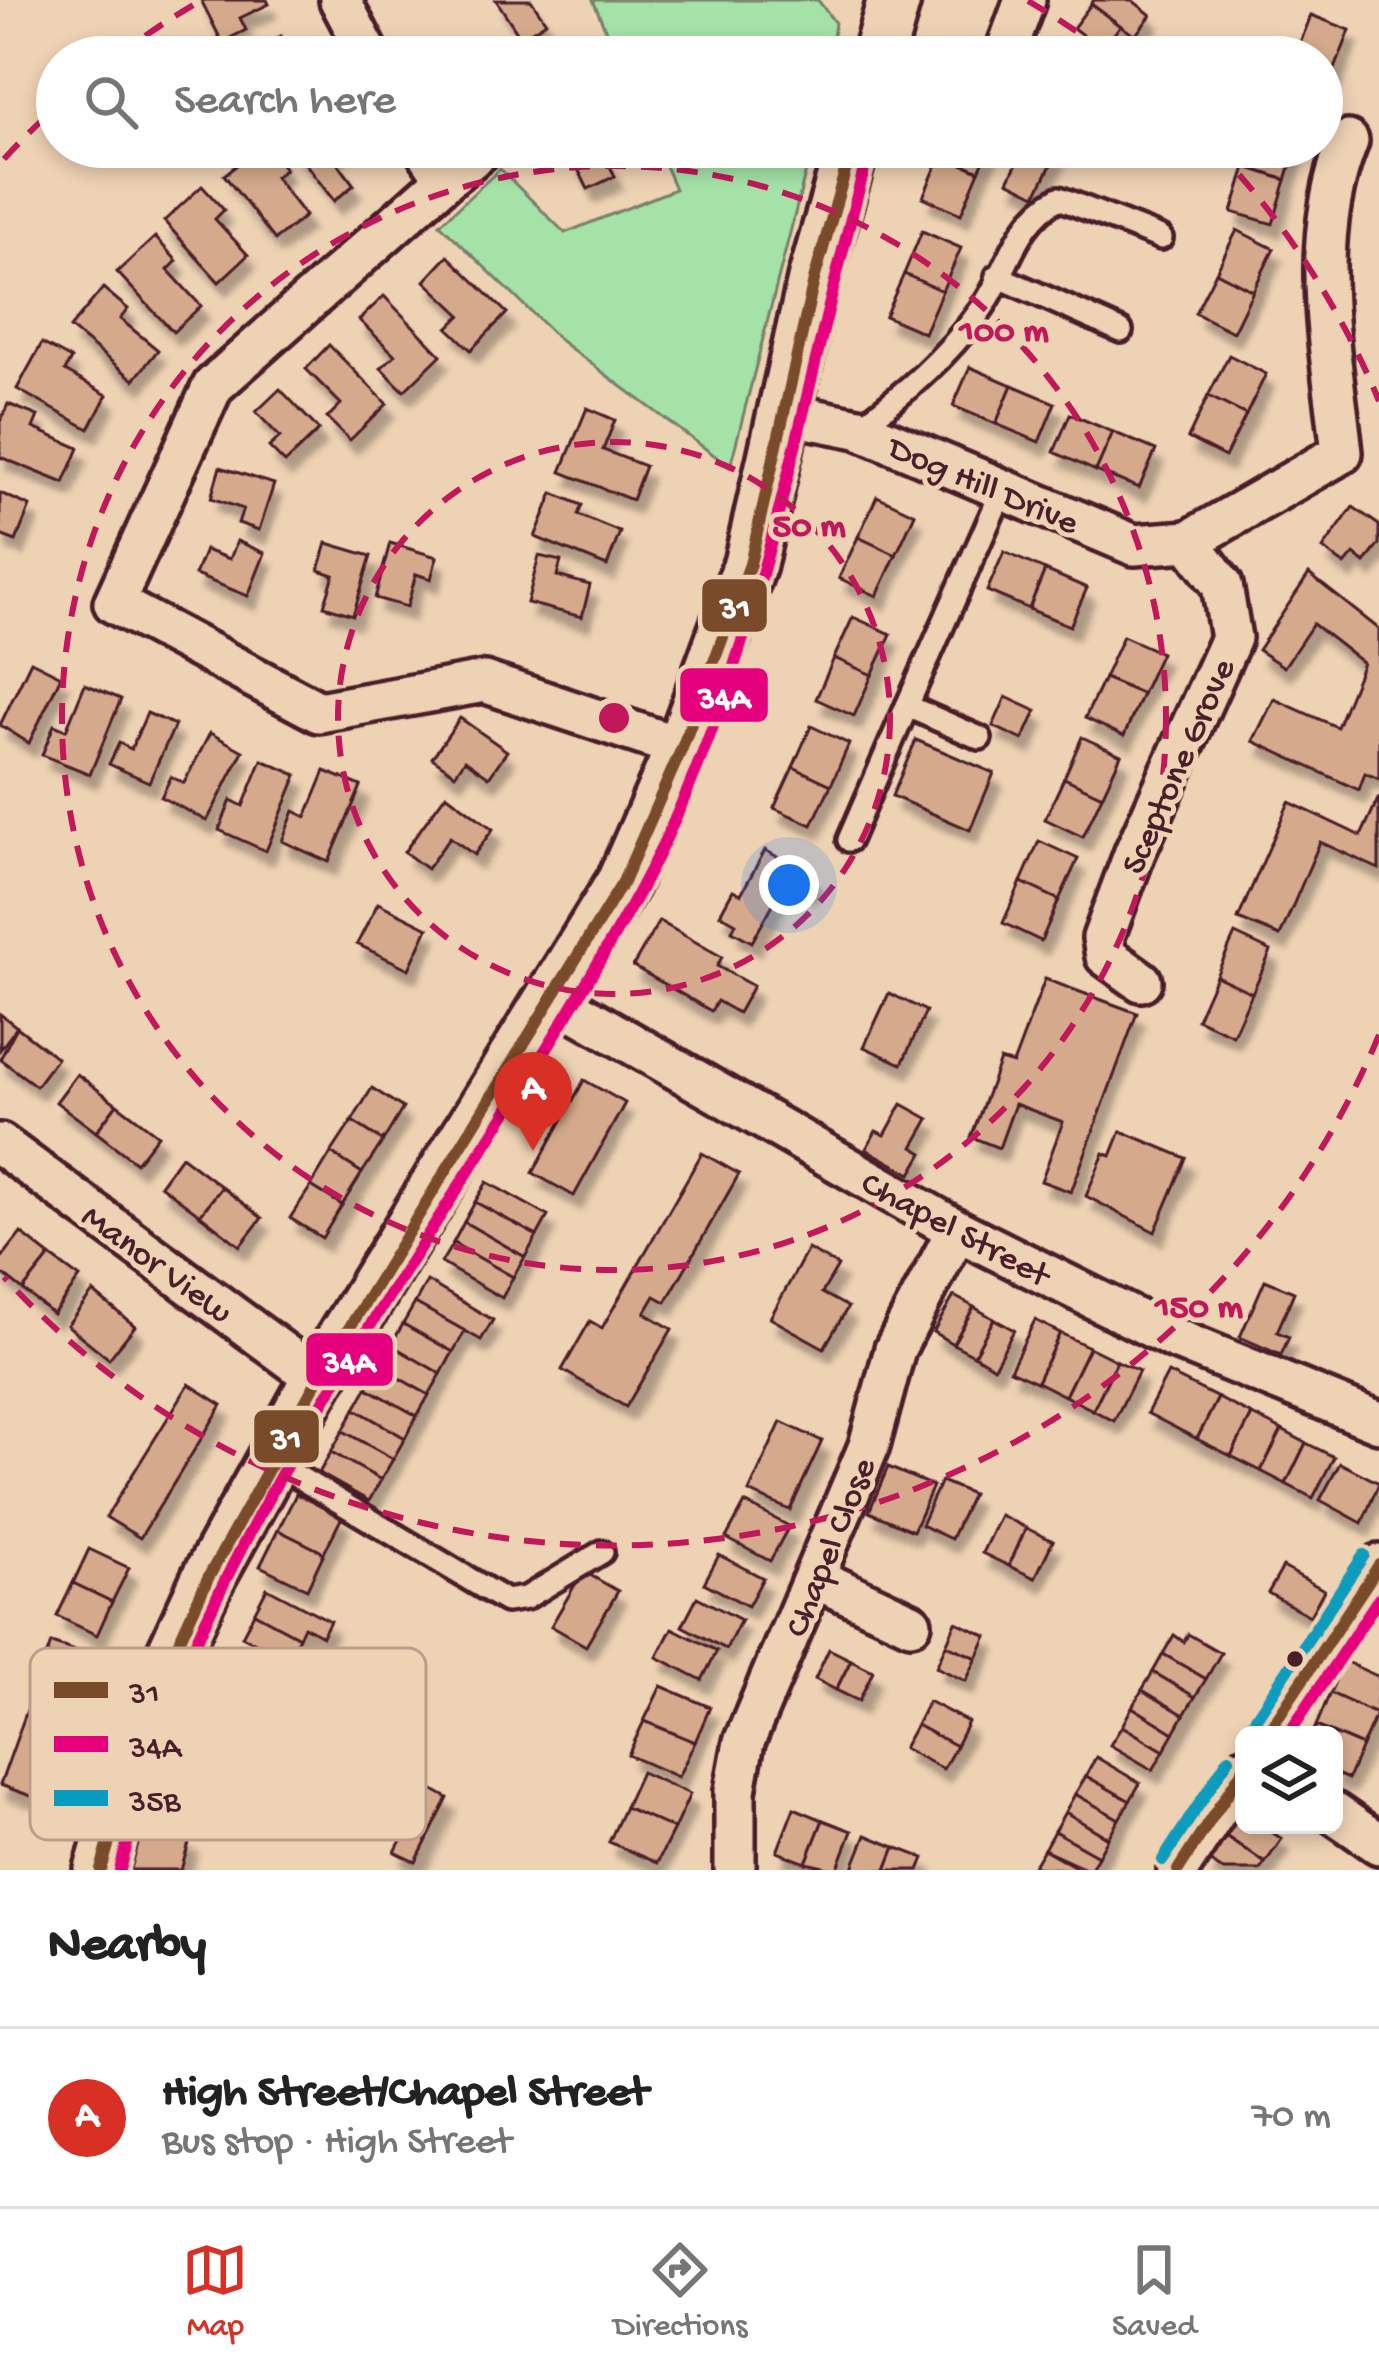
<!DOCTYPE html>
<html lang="en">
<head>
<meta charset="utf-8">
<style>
  body { margin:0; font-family:"Gochi Hand",sans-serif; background:#f2f2f2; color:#222 }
  .controls { position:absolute; right:36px; bottom:36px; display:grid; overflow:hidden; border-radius:18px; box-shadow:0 6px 18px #0003 }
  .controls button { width:108px; height:108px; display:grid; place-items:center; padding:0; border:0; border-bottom:3px solid #e0e0e0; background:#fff; color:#222; font:60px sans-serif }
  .you { position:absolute; left:789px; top:885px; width:42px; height:42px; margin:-30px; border:9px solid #fff; border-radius:50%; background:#1a73e8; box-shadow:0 0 0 18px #1a73e833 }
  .badge { display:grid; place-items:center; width:78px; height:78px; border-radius:50%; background:#d93025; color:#fff; font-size:39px; font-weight:700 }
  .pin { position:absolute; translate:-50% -99px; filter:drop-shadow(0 3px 6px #0008) }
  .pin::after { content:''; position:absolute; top:63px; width:42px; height:36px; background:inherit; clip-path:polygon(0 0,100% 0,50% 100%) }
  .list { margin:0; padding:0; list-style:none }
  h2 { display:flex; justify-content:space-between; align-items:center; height:156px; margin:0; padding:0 48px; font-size:51px }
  h2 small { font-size:39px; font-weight:400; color:#767676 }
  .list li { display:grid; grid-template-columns:78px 1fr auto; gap:36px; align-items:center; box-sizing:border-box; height:180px; padding:0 48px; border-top:3px solid #e0e0e0 }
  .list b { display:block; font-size:45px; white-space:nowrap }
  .list p { margin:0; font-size:39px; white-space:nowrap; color:#767676 }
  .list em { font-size:39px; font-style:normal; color:#767676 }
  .icon { flex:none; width:66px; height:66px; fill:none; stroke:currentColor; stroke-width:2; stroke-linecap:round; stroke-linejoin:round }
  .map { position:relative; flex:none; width:1379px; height:1870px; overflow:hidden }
  .search { position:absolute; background:#fff; box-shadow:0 6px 18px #0003; left:36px; right:36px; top:36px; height:132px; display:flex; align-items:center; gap:30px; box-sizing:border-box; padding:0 42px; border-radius:66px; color:#767676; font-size:45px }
  .sheet { height:336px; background:#fff }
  nav { display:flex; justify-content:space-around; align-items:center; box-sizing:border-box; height:168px; border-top:3px solid #e0e0e0; background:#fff; font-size:33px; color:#767676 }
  nav a { display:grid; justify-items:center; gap:6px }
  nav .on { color:#d93025 }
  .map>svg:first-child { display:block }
</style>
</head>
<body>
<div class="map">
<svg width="1379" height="1870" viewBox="0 0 1379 1870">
  <defs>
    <filter id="shadow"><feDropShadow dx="7" dy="13" stdDeviation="3" flood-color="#0004"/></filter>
  </defs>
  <rect width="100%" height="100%" fill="#eed2b4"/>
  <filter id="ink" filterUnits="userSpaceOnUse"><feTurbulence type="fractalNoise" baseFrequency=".00833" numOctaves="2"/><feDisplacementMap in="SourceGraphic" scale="24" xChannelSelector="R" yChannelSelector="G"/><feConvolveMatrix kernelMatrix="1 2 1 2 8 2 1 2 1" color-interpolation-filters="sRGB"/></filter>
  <g filter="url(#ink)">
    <g fill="#a5e2a8" stroke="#78806a" stroke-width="3">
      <path d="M593,0H818L835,23L830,57H617Z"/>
      <path d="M657,147H812L730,467L562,342L440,224L500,169L565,233L675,189Z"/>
    </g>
    <g fill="#d5aa8c" stroke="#4a1f2b" stroke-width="3" filter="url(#shadow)">
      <path d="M201,0H267L269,4L240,18L246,30L222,42Z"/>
      <path d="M496,0H531L546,22L521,38Z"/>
      <path d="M1094,0H1132L1151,15L1135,36L1091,4Z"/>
      <path d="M1091,4L1120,26L1102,50L1073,28Z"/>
      <path d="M1311,15L1350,30L1333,74L1322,69V57H1295Z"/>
      <path d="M281,36L292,57H240Z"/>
      <path d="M549,37L562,57H518Z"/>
      <path d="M260,147H268L285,169L275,177L305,216L275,240L224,175Z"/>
      <path d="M300,147H340L331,154L354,185L334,201L295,150Z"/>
      <path d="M567,147H600L615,176L588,189Z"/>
      <path d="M944,147H990L979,171L941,155Z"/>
      <path d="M1025,147L1057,153L1036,195L1008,181Z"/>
      <path d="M1252,147H1296L1286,180L1246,167Z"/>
      <path d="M941,155L979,171L961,214L923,197Z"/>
      <path d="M1246,167L1286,180L1273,224L1232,212Z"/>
      <path d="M202,186L224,210L215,219L248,255L219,282L164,221Z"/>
      <path d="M1237,230L1274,249L1253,291L1216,272Z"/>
      <path d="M922,231L961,248L942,291L904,274Z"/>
      <path d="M155,237L177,261L168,270L201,306L173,332L117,272Z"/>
      <path d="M448,256L507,313L471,350L448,328L461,315L425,281Z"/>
      <path d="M1216,272L1253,291L1233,332L1195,313Z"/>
      <path d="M904,274L942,291L924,333L885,316Z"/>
      <path d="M103,288L128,309L120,319L158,350L134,380L70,328Z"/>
      <path d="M384,296L441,355L404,391L381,368L395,355L359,320Z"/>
      <path d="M42,343L71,359L65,371L107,395L89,429L17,389Z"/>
      <path d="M329,345L387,404L350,440L327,418L341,404L306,369Z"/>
      <path d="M1229,355L1266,374L1246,415L1208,396Z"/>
      <path d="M970,367L1012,385L996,424L953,406Z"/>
      <path d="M1012,385L1055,403L1039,442L996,424Z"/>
      <path d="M280,389L319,430L285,463L269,447L280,437L256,412Z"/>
      <path d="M1208,396L1246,415L1225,457L1188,438Z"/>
      <path d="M8,404L38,416L33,428L79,448L64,483L0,457V423Z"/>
      <path d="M587,408L615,420L603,450L645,466L632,500L561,472Z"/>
      <path d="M1070,414L1113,432L1096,471L1054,452Z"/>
      <path d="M1113,432L1156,450L1139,488L1096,471Z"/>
      <path d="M220,467L274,484L259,530L238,523L243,509L211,498Z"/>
      <path d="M0,493L30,506L16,541L0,535Z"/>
      <path d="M553,493L582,505L578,515L620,532L607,566L535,537Z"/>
      <path d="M877,496L915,514L896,555L858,537Z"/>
      <path d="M1353,507L1379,525V544L1365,563L1354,554L1345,565L1323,549Z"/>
      <path d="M858,537L896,555L877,596L839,578Z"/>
      <path d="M237,541L265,553L248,596L195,575L205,550L230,559Z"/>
      <path d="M327,543L371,556L353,615L324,606L334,575L319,570Z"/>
      <path d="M390,543L437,557L431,579L416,574L407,607L375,598Z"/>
      <path d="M1004,552L1045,570L1029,609L987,591Z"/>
      <path d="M539,556L561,561L557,576L590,585L582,617L527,603Z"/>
      <path d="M1045,570L1087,588L1070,626L1029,609Z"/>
      <path d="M1309,574L1379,629V779L1365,773L1359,790L1253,741L1274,699L1337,727L1363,663L1313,624L1284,667L1258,650Z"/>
      <path d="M853,617L891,634L872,675L834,658Z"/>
      <path d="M1123,636L1161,653L1142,694L1104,678Z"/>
      <path d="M834,658L872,675L854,716L816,699Z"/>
      <path d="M31,661L61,676L29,743L0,725Z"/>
      <path d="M1104,678L1142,694L1124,736L1085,718Z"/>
      <path d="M85,684L121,699L90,774L42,755L54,725L66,730Z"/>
      <path d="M1006,697L1036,711L1023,740L993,726Z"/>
      <path d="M147,713L175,725L149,782L109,764L119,743L131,749Z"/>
      <path d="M460,718L507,751L489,777L465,760L455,774L432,758Z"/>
      <path d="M811,726L849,744L831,785L793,767Z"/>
      <path d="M210,733L243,751L207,821L161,797L171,777L184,783Z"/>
      <path d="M1082,737L1121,755L1102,796L1064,778Z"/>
      <path d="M916,740L994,773L970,830L892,796Z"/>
      <path d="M262,760L297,775L266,851L219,830L231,800L243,806Z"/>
      <path d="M793,767L831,785L812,825L774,808Z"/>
      <path d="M325,771L361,786L329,862L282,841L294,811L306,817Z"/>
      <path d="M1064,778L1102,796L1083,837L1045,819Z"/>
      <path d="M446,794L493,829L474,855L450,837L427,869L404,852Z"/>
      <path d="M1379,797V869L1320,842L1280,936L1238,919L1289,802L1361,836Z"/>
      <path d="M1039,841L1078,859L1059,900L1021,882Z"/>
      <path d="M765,850L814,877L807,890L787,879L752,942L732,931L736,923L720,914L733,890L741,894Z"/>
      <path d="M1021,882L1059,900L1041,941L1003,923Z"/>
      <path d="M378,903L428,928L409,969L357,944Z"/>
      <path d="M659,921L722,957L717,966L753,986L738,1013L717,1001L711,1011L633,966Z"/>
      <path d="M1235,934L1271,951L1252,993L1216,976Z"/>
      <path d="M1216,976L1252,993L1233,1035L1197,1019Z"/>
      <path d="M1045,979L1137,1013L1071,1192L1041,1181L1063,1122L1015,1104L999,1148L971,1137L1000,1060L1013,1064Z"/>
      <path d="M889,993L926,1011L902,1064L864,1047Z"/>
      <path d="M0,1014L17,1027L0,1050Z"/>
      <path d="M17,1027L57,1058L36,1086L0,1059Z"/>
      <path d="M77,1074L117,1104L96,1132L56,1102Z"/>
      <path d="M584,1080L625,1103L574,1196L533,1173Z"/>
      <path d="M372,1088L403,1108L383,1141L352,1121Z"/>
      <path d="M117,1104L158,1135L136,1163L96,1132Z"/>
      <path d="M902,1104L929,1119L913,1147L923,1153L911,1174L866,1149L876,1131L885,1135Z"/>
      <path d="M352,1121L383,1141L362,1173L331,1153Z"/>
      <path d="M1121,1131L1186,1158L1155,1232L1086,1196L1104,1153L1111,1156Z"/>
      <path d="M331,1153L362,1173L342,1205L311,1186Z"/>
      <path d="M702,1153L739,1174L666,1302L655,1296L645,1313L672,1329L626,1407L562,1370L590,1321L602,1328Z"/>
      <path d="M181,1156L222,1187L200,1215L160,1185Z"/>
      <path d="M487,1182L548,1216L537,1236L475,1202Z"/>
      <path d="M311,1186L342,1205L322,1238L290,1218Z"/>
      <path d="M222,1187L262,1218L240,1246L200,1215Z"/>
      <path d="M475,1202L537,1236L525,1257L464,1222Z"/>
      <path d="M464,1222L525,1257L513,1277L453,1243Z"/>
      <path d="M21,1233L50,1256L23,1290L0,1272V1260Z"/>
      <path d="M453,1243L513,1277L502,1298L441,1263Z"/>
      <path d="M808,1249L838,1266L822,1293L848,1307L824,1348L770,1318Z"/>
      <path d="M50,1256L80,1278L53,1314L23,1290Z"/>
      <path d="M1265,1280L1294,1292L1277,1332L1289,1337L1281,1355L1240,1337Z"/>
      <path d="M427,1281L493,1320L481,1340L415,1303Z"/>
      <path d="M93,1292L135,1326L109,1359L67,1325Z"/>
      <path d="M954,1296L974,1307L953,1344L933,1332Z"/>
      <path d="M415,1303L465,1331L453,1352L403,1324Z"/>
      <path d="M974,1307L994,1319L974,1355L953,1344Z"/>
      <path d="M994,1319L1014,1330L994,1367L974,1355Z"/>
      <path d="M1035,1320L1060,1333L1037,1382L1010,1370Z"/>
      <path d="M403,1324L453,1352L441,1374L391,1345Z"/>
      <path d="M1060,1333L1089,1347L1065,1396L1037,1382Z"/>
      <path d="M391,1345L441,1374L429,1395L379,1367Z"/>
      <path d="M1089,1347L1117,1361L1093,1410L1065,1396Z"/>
      <path d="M1117,1361L1139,1371L1114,1421L1093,1410Z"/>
      <path d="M379,1367L429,1395L417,1416L367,1388Z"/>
      <path d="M1168,1373L1218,1398L1197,1439L1147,1413Z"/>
      <path d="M189,1384L222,1405L140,1538L106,1517Z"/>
      <path d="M367,1388L417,1416L405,1438L355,1409Z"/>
      <path d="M1218,1398L1252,1415L1231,1456L1197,1439Z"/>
      <path d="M355,1409L405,1438L393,1459L343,1431Z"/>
      <path d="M1252,1415L1282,1430L1261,1471L1231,1456Z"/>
      <path d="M781,1422L822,1441L790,1510L749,1492Z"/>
      <path d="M1282,1430L1306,1443L1286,1484L1261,1471Z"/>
      <path d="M343,1431L393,1459L381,1480L331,1452Z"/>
      <path d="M1306,1443L1334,1457L1313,1498L1286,1484Z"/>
      <path d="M331,1452L381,1480L369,1501L319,1473Z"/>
      <path d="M1340,1463L1379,1483L1362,1523L1320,1500Z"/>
      <path d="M888,1467L933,1486L913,1531L869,1512Z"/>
      <path d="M941,1481L972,1494L951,1539L921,1525Z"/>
      <path d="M296,1494L342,1517L324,1553L278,1530Z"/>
      <path d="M745,1503L789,1526L770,1561L726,1538Z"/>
      <path d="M1000,1515L1026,1528L1009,1566L982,1553Z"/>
      <path d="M1026,1528L1053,1541L1035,1578L1009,1566Z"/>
      <path d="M278,1530L324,1553L307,1589L260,1566Z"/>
      <path d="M89,1549L129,1568L112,1602L73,1583Z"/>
      <path d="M719,1555L763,1578L748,1606L704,1583Z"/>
      <path d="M1283,1567L1324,1590L1310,1616L1268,1593Z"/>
      <path d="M583,1571L618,1591L586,1646L551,1626Z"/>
      <path d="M73,1583L112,1602L97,1635L57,1616Z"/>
      <path d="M267,1588L330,1621L322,1636L304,1626L299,1637L254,1613Z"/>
      <path d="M697,1597L741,1620L726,1649L682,1626Z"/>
      <path d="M254,1613L299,1637L287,1659L242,1636Z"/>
      <path d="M956,1622L987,1636L977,1658L946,1645Z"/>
      <path d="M672,1628L717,1651L702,1680L657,1657Z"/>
      <path d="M1188,1634L1221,1653L1206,1679L1163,1654L1174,1635L1184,1642Z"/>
      <path d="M51,1643L85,1654L34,1797L0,1785Z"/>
      <path d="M946,1645L977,1658L966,1681L936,1667Z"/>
      <path d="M829,1649L851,1660L836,1690L815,1679Z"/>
      <path d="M1163,1654L1206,1679L1195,1697L1153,1672Z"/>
      <path d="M851,1660L873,1671L859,1701L836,1690Z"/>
      <path d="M1344,1661L1379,1677L1376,1714L1330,1693Z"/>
      <path d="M1153,1672L1195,1697L1184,1715L1142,1690Z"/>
      <path d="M661,1686L710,1707L695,1742L644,1721Z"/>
      <path d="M1142,1690L1184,1715L1174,1733L1132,1707Z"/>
      <path d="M1330,1693L1376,1714L1362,1746L1316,1726Z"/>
      <path d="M928,1701L968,1722L956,1746L916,1725Z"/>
      <path d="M1132,1707L1174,1733L1164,1751L1122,1726Z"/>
      <path d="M644,1721L695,1742L678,1777L628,1755Z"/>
      <path d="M916,1725L956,1746L943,1769L903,1748Z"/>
      <path d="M1122,1726L1164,1751L1153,1770L1110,1745Z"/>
      <path d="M1316,1726L1362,1746L1348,1779L1334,1773V1735H1312Z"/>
      <path d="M1096,1757L1140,1783L1130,1801L1086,1776Z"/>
      <path d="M641,1772L690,1794L674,1829L625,1807Z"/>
      <path d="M1086,1776L1130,1801L1119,1819L1075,1794Z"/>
      <path d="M428,1787L448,1798L416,1862L395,1852Z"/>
      <path d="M1075,1794L1119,1819L1108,1838L1065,1812Z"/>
      <path d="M625,1807L674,1829L657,1863L609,1842Z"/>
      <path d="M794,1808L823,1820L806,1863L777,1852Z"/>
      <path d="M1240,1811L1244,1825H1261L1282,1839L1265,1863L1224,1835Z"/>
      <path d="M1065,1812L1108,1838L1098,1856L1054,1831Z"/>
      <path d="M823,1820L852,1831L837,1870L806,1863Z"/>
      <path d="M140,1825L190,1840L181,1870H127Z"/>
      <path d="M1054,1831L1098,1856L1090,1870L1044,1849Z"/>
      <path d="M866,1835L895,1847L886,1870H852Z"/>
      <path d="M1224,1835L1265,1863L1260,1870H1223L1207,1860Z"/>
      <path d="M895,1847L924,1858L919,1870H886Z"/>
      <path d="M1044,1849L1081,1870L1033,1867Z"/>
    </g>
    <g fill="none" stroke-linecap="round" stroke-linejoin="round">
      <g stroke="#4a1f2b" stroke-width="30">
        <g id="service">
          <path d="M997,276L1121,331"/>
          <path d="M858,428C904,394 946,358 980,311C1009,272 1013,223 1059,198L1161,238"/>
          <path d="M980,738L907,706L1003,489"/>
          <path d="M849,840L907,706"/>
          <path d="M273,1462L506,1601L526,1598L602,1552"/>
        </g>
      </g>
      <g stroke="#4a1f2b" stroke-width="48">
        <g id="minor">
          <path d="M340,0L370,57"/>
          <path d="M1004,57L1025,0"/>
          <path d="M424,147L446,179L213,386L114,603L319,712L484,682L682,748"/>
          <path d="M446,179L482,149"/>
          <path d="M782,413L858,428L1134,545L1189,541L1342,453C1331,348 1307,242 1348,141"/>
          <path d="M1141,981L1106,956L1103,938L1135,852L1231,638L1222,585L1189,541"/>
          <path d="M551,997L957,1230L1173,1338L1379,1422"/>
          <path d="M0,1144L318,1379"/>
          <path d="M815,1578L911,1623"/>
          <path d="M1266,1735L1379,1565"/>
          <path d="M1334,1813L1379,1844"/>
          <path d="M735,1870V1791L744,1742L869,1446L895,1349L957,1230"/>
          <path d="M1178,1870L1244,1768"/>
        </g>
      </g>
      <g stroke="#4a1f2b" stroke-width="60">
        <g id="tertiary">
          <path d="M878,57L894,0"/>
          <path d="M101,1870L147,1711L208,1578L318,1379L623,882L682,748L750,564L814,280L852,147"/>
        </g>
      </g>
      <use href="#service" stroke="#eed2b4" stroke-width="21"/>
      <use href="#minor" stroke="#eed2b4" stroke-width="39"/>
      <use href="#tertiary" stroke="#eed2b4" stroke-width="51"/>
      <g stroke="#eed2b4" stroke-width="21">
        <g id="bus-1">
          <path d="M1266,1735L1379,1565"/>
          <path d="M101,1870L147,1711L208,1578L318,1379L623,882L682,748L750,564L814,280L852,147"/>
          <path d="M1178,1870L1244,1768"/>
        </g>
      </g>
      <g stroke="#eed2b4" stroke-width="21">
        <g id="bus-2">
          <path d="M1288,1735L1379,1598"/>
          <path d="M120,1870C134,1819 146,1764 165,1715C280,1422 487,1168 638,893C764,663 798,400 869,152"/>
        </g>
      </g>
      <g stroke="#eed2b4" stroke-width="21">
        <g id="bus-3">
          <path d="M1251,1725L1364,1555"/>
          <path d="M1163,1860L1229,1758"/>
        </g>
      </g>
      <use href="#bus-1" stroke="#7a4b2a" stroke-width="12"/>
      <use href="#bus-2" stroke="#e5007d" stroke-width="12"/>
      <use href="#bus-3" stroke="#079bbe" stroke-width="12"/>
    </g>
  </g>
  <g fill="none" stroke="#c2185b" stroke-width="6" stroke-dasharray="21 15">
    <circle cx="614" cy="718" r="276"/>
    <circle cx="614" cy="718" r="552"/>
    <path d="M1379 1035A828 828 0 0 1 4 1277M4 159A828 828 0 0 1 55 108M116 57A828 828 0 0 1 200 1M1028 1A828 828 0 0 1 1112 57M1215 148A828 828 0 0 1 1379 401"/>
  </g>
  <circle fill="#4a1f2b" stroke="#eed2b4" stroke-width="4.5" cx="1295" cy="1659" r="10"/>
  <g text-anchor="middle" stroke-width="10" stroke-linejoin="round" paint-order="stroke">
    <g font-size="36" fill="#4a1f2b" stroke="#eed2b4">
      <text transform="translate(985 482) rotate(23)" y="13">Dog Hill Drive</text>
      <text transform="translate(1175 765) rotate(-66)" y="13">Sceptone Grove</text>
      <text transform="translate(957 1226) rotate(28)" y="13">Chapel Street</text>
      <text transform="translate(159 1261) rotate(36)" y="13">Manor View</text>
      <text transform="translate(827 1546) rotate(-68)" y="13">Chapel Close</text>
    </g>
  </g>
  <rect x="30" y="1648" width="396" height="192" rx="18" fill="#eed2b4" stroke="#bd9c8b" stroke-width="3"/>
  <rect x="54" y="1682" width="54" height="16" fill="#7a4b2a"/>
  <rect x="54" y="1736" width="54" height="16" fill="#e5007d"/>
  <rect x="54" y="1790" width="54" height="16" fill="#079bbe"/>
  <g font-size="33" fill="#4a1f2b">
    <text x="129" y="1702">31</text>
    <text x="129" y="1756">34A</text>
    <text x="129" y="1810">35B</text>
  </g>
  <circle cx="614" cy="718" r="18" fill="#c2185b" stroke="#eed2b4" stroke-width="6"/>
  <g font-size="36" text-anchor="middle" font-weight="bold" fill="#c2185b" stroke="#eed2b4" stroke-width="10" stroke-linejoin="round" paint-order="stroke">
    <text x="1004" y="340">100 m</text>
    <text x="809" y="535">50 m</text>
    <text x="1199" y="1316">150 m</text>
  </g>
  <g stroke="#eed2b4" stroke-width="4.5">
    <rect x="700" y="577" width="69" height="57" rx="12" fill="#7a4b2a"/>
    <rect x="678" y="666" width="92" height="58" rx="12" fill="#e5007d"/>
    <rect x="304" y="1331" width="91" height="57" rx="12" fill="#e5007d"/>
    <rect x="252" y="1408" width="69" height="57" rx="12" fill="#7a4b2a"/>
  </g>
  <g font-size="33" text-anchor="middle" font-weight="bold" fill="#fff">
    <text x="735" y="617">31</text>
    <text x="724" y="707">34A</text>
    <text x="349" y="1371">34A</text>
    <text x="286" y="1448">31</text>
  </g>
</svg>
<div class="controls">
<button><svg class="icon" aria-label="layers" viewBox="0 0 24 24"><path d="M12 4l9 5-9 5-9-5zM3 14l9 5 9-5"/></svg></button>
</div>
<div class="you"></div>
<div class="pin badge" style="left:533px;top:1151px">A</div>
<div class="search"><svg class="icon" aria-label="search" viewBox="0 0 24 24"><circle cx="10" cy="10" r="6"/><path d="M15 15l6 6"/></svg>Search here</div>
</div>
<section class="sheet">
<h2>Nearby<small></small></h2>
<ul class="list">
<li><span class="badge">A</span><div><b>High Street/Chapel Street</b><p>Bus stop · High Street</p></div><em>70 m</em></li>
</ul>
</section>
<nav>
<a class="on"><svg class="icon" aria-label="map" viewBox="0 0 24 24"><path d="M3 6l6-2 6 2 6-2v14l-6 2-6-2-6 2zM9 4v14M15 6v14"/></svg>Map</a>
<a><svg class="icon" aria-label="directions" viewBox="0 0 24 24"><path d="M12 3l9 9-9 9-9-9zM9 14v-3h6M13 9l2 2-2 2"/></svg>Directions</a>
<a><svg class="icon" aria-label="saved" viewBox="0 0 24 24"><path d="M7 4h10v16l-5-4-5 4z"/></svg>Saved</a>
</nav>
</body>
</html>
